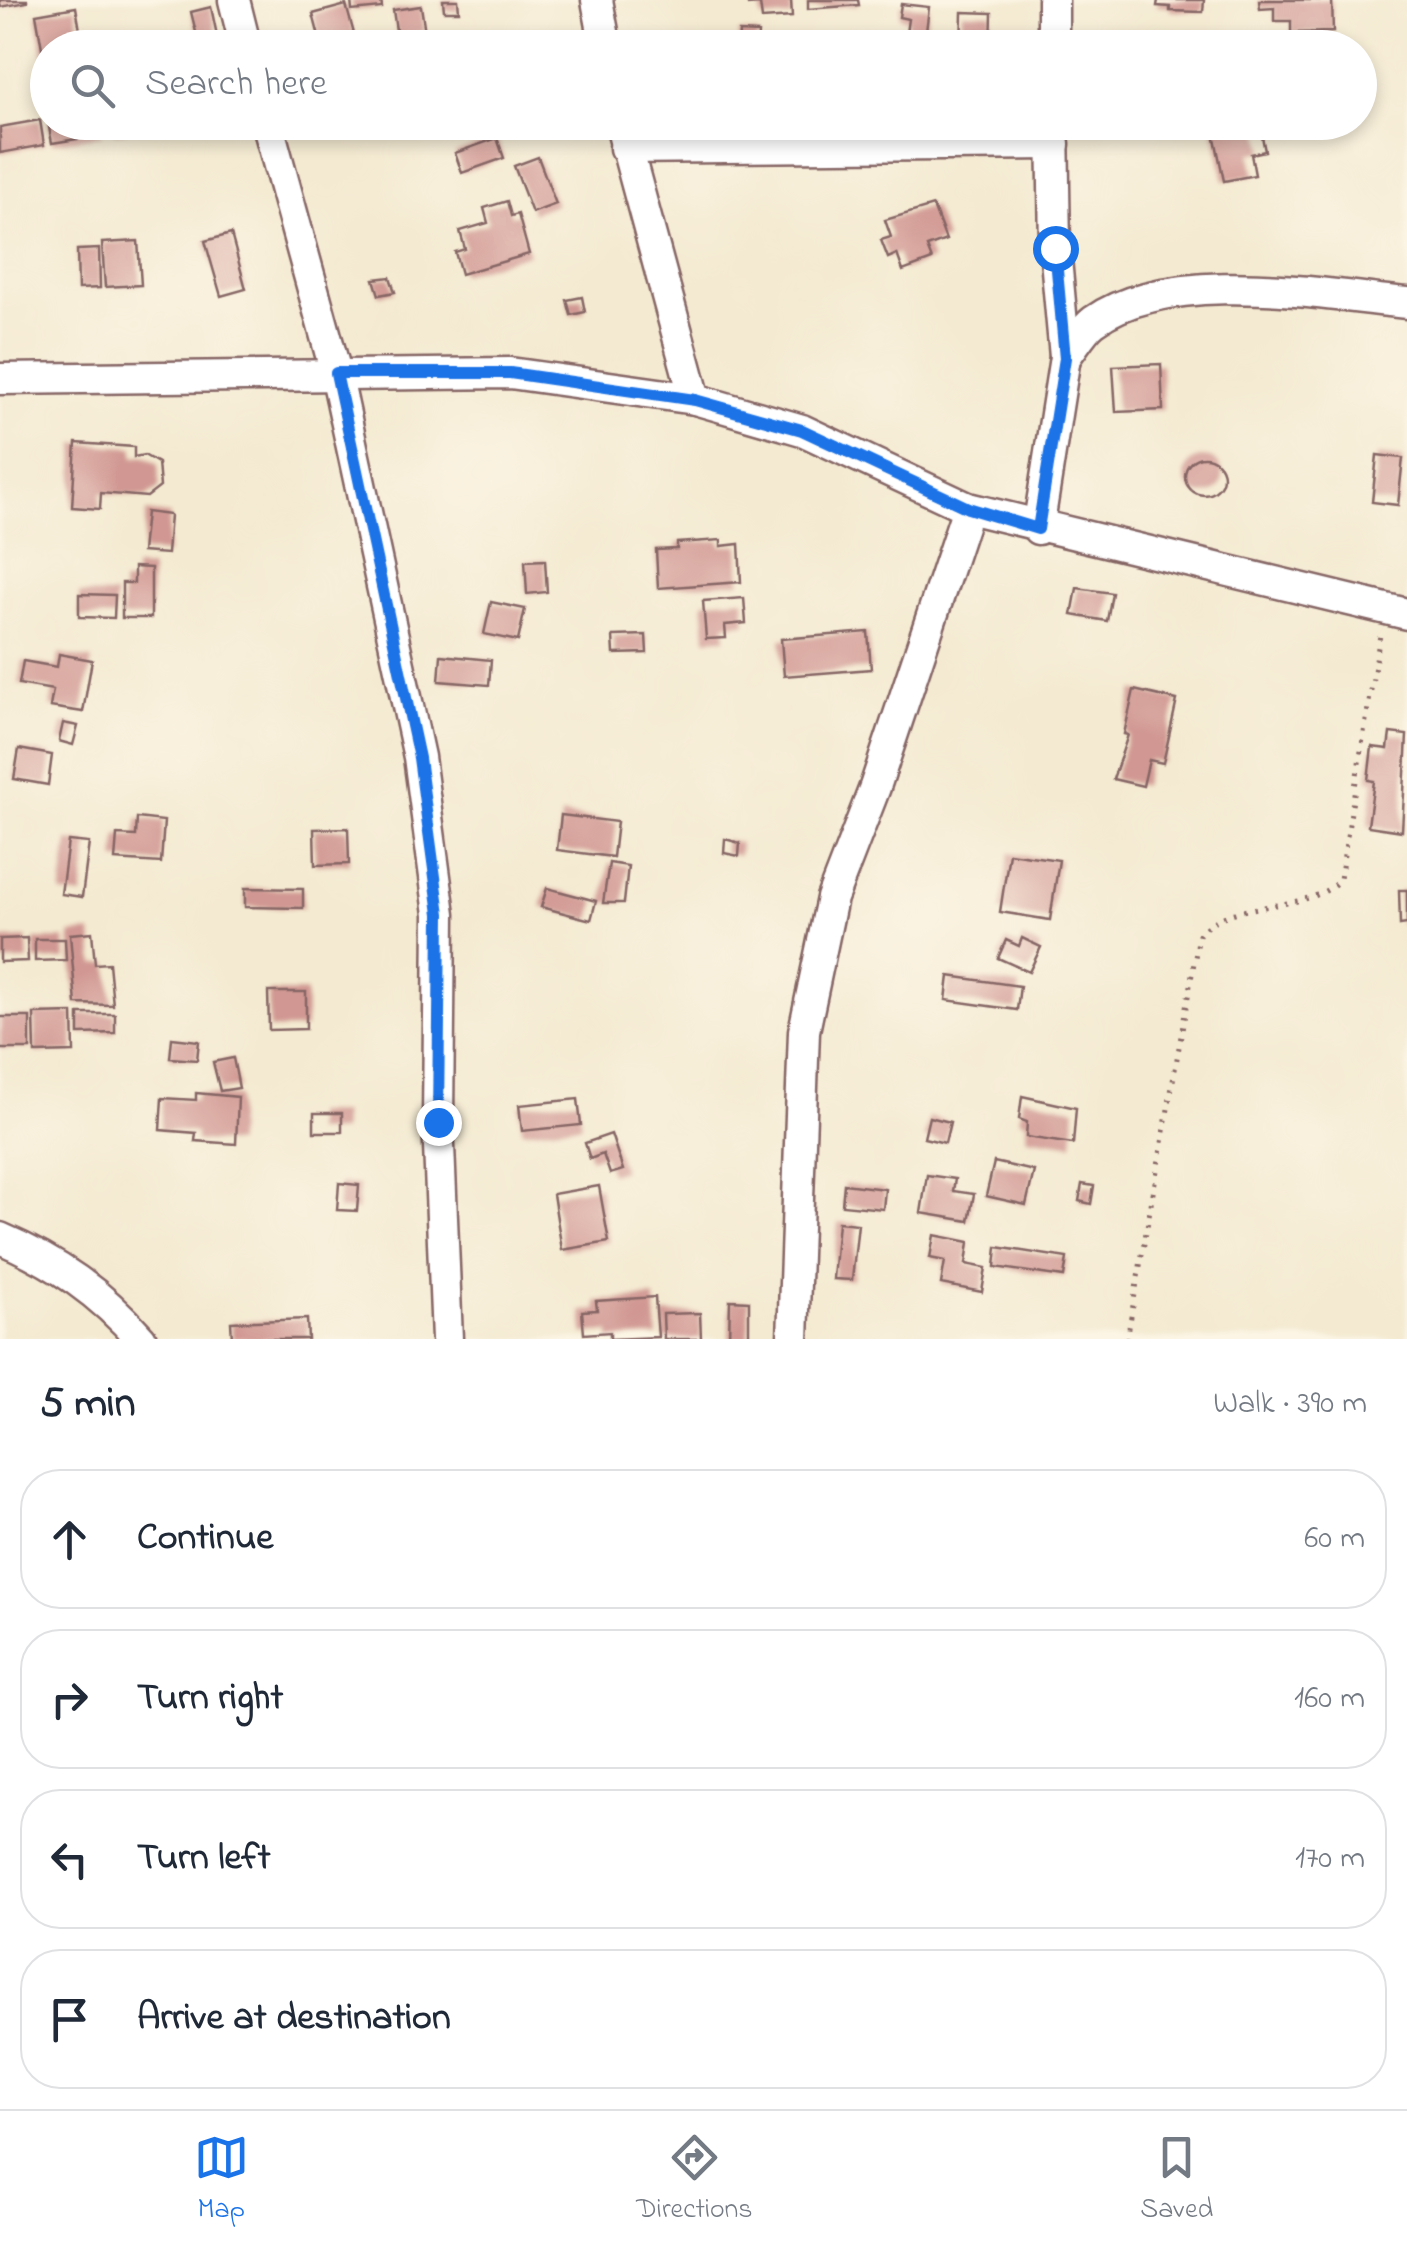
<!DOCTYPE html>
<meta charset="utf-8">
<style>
:root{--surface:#fff;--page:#f2f2f3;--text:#1f2937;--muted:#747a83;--line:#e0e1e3;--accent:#1a73e8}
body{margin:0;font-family:"Indie Flower",sans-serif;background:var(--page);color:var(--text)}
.stop{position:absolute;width:30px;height:30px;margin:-22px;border:8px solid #1a73e8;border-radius:50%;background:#fff}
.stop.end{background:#1a73e8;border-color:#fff;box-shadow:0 2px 10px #0008}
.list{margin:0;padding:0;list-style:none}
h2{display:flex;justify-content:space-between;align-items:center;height:130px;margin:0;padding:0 40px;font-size:42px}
h2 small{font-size:32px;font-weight:400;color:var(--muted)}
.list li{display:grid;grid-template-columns:65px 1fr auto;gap:30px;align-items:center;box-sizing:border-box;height:140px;margin:0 20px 20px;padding:0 20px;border:2px solid var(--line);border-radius:40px}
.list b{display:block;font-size:38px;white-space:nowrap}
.list em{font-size:32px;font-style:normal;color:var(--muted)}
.icon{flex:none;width:55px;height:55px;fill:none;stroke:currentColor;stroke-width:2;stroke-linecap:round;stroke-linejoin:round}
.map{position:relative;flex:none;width:1407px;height:1339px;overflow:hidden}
.search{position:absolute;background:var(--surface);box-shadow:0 5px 15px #0003;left:30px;right:30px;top:30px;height:110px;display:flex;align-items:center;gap:25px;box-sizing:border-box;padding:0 35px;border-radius:55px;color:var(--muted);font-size:38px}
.sheet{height:770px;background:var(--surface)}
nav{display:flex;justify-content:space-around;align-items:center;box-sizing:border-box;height:140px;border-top:2px solid var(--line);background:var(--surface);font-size:28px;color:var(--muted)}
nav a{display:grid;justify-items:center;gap:5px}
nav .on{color:var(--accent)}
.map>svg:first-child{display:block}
.building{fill:#d19893}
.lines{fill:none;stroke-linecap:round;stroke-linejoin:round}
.minor-casing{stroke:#866665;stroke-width:35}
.path{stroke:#866665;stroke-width:5;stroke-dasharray:2.5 8;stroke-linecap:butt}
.minor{stroke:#fff;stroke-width:30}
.route{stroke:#1a73e8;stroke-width:12}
</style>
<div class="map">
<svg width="1407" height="1339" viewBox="0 0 1407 1339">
<rect width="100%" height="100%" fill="#fcf5e5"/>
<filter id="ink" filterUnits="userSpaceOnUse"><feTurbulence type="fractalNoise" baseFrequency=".01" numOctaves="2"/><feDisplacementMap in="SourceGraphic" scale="20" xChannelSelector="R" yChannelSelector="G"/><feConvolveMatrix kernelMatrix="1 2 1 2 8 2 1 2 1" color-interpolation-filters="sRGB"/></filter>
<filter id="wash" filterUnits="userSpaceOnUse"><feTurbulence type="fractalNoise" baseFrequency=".0048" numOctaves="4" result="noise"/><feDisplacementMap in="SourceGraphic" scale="40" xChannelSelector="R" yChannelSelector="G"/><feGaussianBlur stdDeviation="2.25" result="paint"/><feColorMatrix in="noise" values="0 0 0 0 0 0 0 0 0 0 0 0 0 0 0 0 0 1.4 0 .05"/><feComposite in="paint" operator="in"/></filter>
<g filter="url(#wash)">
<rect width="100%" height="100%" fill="#f4ead1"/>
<g id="blocks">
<g class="building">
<polygon points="0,0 27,0 27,2 0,7"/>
<polygon points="351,0 381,0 382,8 352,11"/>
<polygon points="443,0 458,0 459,11 444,11"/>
<polygon points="747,0 791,0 792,17 762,19 760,4 748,5"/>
<polygon points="808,0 858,0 859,5 808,9"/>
<polygon points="1158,0 1204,0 1203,12 1170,11 1170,7 1157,6"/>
<polygon points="1259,0 1332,0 1333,32 1291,33 1291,21 1274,21 1274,8 1260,9"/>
<polygon points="901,4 929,7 924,48 904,48 908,19 899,17"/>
<polygon points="346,5 358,48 322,48 313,14"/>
<polygon points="421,6 425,32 397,37 393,10"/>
<polygon points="76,7 83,48 48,48 46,71 36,14"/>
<polygon points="211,7 219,45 200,48 191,12"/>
<polygon points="962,12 992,13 991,48 961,48"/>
<polygon points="739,32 758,33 757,48 738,48"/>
<polygon points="40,120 44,145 0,153 0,127"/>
<polygon points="48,122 100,122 102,135 52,143"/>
<polygon points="112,122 167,122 167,124 114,134"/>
<polygon points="1259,122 1265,151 1251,154 1255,175 1224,181 1212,124"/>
<polygon points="497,138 504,158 462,173 455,153"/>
<polygon points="538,157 556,204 532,213 514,166"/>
<polygon points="507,201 511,216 518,214 529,254 461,274 455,252 465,249 460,231 488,223 484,208"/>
<polygon points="933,206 946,240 927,247 932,260 903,271 897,254 888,258 881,240 891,237 885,220"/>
<polygon points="231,234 246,289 221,296 205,241"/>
<polygon points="138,241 141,285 105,287 102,243"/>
<polygon points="99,249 100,288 78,289 77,250"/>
<polygon points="390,277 395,292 379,295 374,279"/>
<polygon points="582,297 585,312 571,315 567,300"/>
<polygon points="1161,364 1163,410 1116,412 1113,366"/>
<polygon points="76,443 134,447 134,457 144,455 158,463 160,487 147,497 101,493 100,509 72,507"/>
<polygon points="1377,455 1403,458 1398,505 1372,502"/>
<circle cx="1204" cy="476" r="19"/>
<polygon points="146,512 170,515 167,554 142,552"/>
<polygon points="721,540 721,546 739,544 741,582 658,588 656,550 677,549 677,543"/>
<polygon points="545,560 547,592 527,594 525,561"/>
<polygon points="134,567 151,568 151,618 122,618 122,583 134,583"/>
<polygon points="1077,588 1112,593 1107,621 1072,615"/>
<polygon points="79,594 115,595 114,618 79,617"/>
<polygon points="744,598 746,623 725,625 726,638 706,639 703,601"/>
<polygon points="491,602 525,609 518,641 484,634"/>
<polygon points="868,632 871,669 784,676 781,639"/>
<polygon points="646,635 647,653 614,654 613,636"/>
<polygon points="59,654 92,660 83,712 50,707 53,690 19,684 23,661 57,667"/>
<polygon points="441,655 491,660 489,685 439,681"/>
<polygon points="1134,690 1177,700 1163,763 1149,760 1143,786 1113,779 1128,735 1124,734"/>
<polygon points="63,723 78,726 73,745 59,741"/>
<polygon points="1390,733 1407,735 1402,831 1368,826 1374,781 1368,780 1372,747 1388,749"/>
<polygon points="19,749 52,755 48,785 14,779"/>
<polygon points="561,815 617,822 613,857 557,850"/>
<polygon points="137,818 164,821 161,863 115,860 117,835 136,836"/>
<polygon points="348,828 349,864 315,865 314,829"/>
<polygon points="725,839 740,843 739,856 724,853"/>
<polygon points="68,841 89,843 82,897 61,894"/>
<polygon points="1009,853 1059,860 1050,920 1000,912"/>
<polygon points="609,863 628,866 624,903 603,903"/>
<polygon points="245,888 303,889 303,908 245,907"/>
<polygon points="547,888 596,901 591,920 541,907"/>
<polygon points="1399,890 1407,890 1407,924 1400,925"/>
<polygon points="92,932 95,964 109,963 113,1005 76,1004 70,934"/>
<polygon points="27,938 28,961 0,962 0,939"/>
<polygon points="1022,938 1041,947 1029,972 998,958 1006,940 1019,946"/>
<polygon points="35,939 65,939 66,960 35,961"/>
<polygon points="949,976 1020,986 1017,1010 946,1000"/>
<polygon points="268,992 306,992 306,1029 269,1030"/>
<polygon points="73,1013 74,1052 35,1053 34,1014"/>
<polygon points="79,1014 115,1014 115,1033 79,1034"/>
<rect x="0" y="1017" width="30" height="32"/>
<polygon points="172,1038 199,1041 197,1060 170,1058"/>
<polygon points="233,1058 239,1088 220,1091 213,1062"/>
<polygon points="196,1093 238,1097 236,1144 195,1141 196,1133 160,1130 162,1098 196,1100"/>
<polygon points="1022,1096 1076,1108 1073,1144 1026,1137 1027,1122 1019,1119"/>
<polygon points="578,1099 581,1125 522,1131 519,1105"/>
<rect x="314" y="1113" width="28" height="19"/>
<polygon points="929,1117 950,1122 945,1143 924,1138"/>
<polygon points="611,1134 623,1170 610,1174 603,1154 590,1159 585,1143"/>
<polygon points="994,1162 1034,1171 1026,1205 986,1196"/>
<polygon points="927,1175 955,1179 953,1191 974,1194 969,1221 921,1213"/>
<polygon points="339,1183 359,1185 357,1211 337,1210"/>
<polygon points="844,1184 885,1189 883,1209 842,1205"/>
<polygon points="1082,1184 1094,1186 1091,1204 1079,1201"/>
<polygon points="599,1186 609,1242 562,1250 553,1194"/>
<polygon points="838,1222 858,1224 852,1280 833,1279"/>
<polygon points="934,1235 969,1242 966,1264 986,1268 982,1292 941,1284 945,1261 930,1258"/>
<polygon points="997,1247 1067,1258 1064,1277 995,1267"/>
<polygon points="655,1297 658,1337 610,1339 610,1332 584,1334 582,1311 597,1310 596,1301"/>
<polygon points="730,1300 749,1301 749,1339 729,1339"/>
<polygon points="700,1313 701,1339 664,1339 663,1314"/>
<polygon points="307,1319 308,1339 232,1339 231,1322"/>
</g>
</g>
</g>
<g filter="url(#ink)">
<use href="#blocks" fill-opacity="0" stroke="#866665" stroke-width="2.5"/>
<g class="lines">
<g class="minor-casing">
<g id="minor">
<polyline points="234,0 246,48"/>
<polyline points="597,0 606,48"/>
<polyline points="1053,0 1053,48"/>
<polyline points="267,122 336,373 419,757 440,914 438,1121 447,1339"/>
<polyline points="620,122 695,399"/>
<polyline points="625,148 1054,144"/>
<path d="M1065,357C1074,346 1083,329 1094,321C1170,267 1319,294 1407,303"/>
<polyline points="0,379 510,373 695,399 802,430 968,508 1407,614"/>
<polyline points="1038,529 1065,357 1055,248 1053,122"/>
<path d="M0,1238C56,1262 101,1293 141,1339"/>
<polyline points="793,1339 804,1031 832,898 875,787 968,508"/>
</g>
</g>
<path class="path" d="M1127,1339L1199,935C1227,896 1309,916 1340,879L1380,635"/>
<use href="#minor" class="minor"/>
</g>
</g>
<g class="lines" filter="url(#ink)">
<polyline class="route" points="438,1122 440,914 419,758 336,373 510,373 695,400 802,430 968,508 1038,529 1065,358 1055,248"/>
</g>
</svg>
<div class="stop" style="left:1055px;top:248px"></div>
<div class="stop end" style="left:438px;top:1122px"></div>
<div class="search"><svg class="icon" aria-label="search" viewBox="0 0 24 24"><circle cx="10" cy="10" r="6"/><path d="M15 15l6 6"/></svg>Search here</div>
</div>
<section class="sheet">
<h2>5 min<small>Walk · 390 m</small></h2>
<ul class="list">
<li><svg class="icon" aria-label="ahead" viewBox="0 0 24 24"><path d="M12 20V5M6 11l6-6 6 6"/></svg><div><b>Continue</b></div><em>60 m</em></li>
<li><svg class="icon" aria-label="right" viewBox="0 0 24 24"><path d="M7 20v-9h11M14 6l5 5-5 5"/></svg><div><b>Turn right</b></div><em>160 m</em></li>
<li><svg class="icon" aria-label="left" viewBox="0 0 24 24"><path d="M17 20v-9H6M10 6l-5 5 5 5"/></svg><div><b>Turn left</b></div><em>170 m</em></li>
<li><svg class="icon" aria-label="arrive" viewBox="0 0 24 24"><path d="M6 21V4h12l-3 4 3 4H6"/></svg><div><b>Arrive at destination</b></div></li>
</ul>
</section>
<nav>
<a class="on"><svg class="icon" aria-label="map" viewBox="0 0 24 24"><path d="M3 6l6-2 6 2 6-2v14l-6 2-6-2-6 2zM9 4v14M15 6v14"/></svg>Map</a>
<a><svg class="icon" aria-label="directions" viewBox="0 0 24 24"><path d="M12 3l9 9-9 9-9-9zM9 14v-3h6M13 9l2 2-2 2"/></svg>Directions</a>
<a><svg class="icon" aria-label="saved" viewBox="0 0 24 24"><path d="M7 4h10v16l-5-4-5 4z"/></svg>Saved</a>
</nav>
